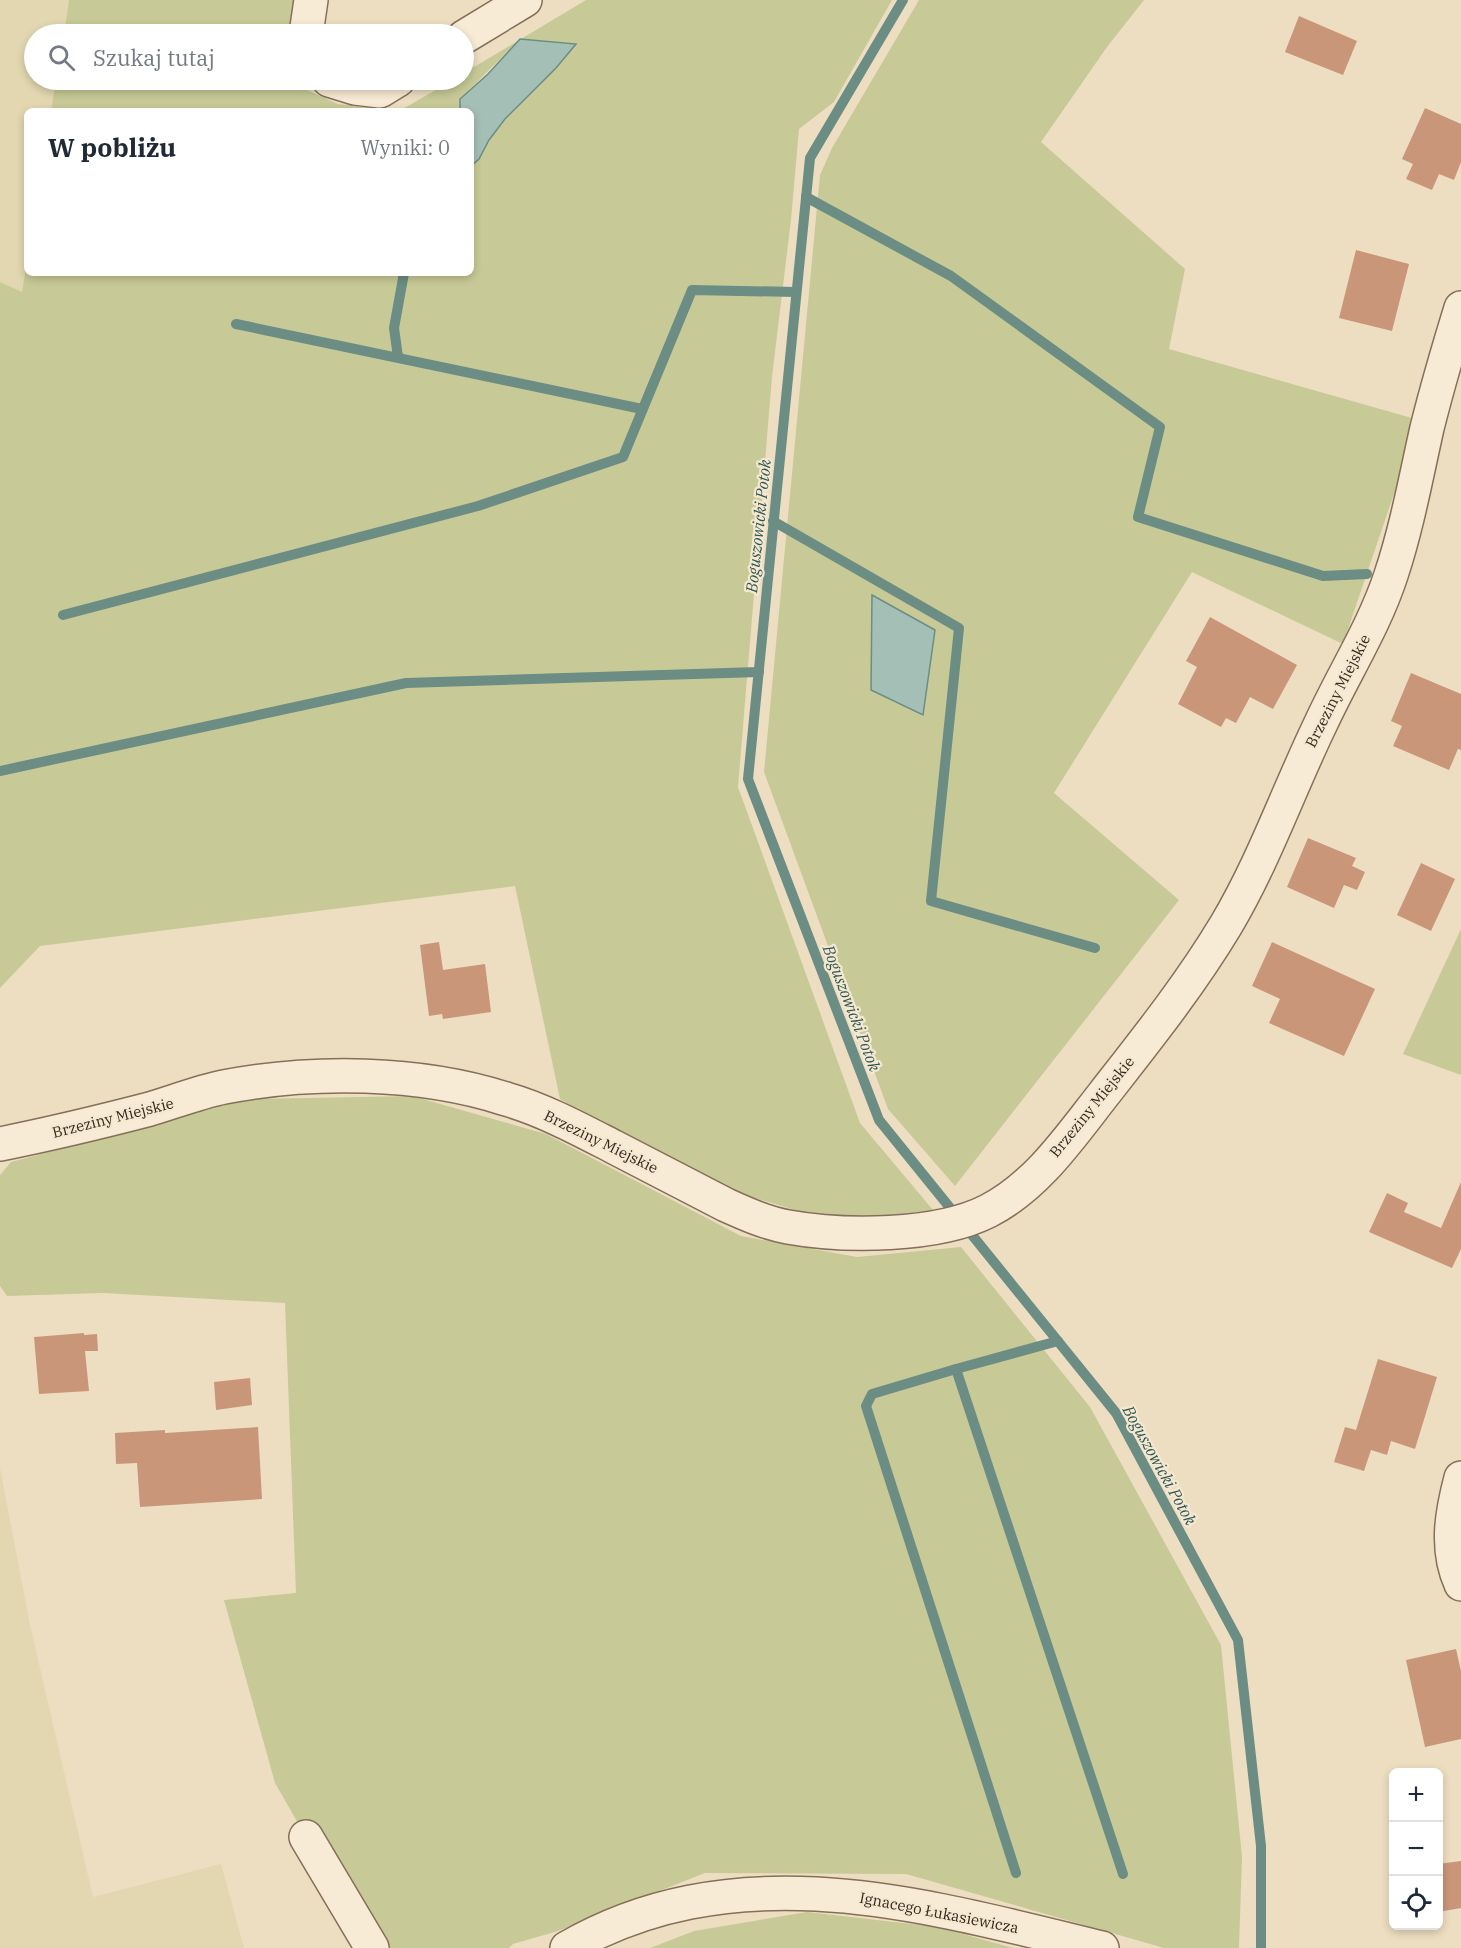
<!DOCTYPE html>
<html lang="pl">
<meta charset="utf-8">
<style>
:root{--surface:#fff;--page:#f6f6f7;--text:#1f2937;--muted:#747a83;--line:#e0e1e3}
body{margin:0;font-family:"IBM Plex Serif",serif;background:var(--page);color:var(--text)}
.controls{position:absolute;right:18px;bottom:18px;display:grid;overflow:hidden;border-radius:9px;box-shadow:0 3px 9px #0003}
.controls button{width:54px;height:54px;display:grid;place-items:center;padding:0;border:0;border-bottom:2px solid var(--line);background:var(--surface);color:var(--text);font:30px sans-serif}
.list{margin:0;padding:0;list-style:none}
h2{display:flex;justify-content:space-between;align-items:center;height:78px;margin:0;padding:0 24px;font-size:26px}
h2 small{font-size:20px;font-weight:400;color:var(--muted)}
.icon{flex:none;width:33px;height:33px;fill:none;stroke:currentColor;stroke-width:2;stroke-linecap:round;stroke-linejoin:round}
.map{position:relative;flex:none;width:1461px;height:1948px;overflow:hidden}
.search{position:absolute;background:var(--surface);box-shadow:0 3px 9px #0003;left:24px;top:24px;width:450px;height:66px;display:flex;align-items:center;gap:15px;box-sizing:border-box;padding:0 21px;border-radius:33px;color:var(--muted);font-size:22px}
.panel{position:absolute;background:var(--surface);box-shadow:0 3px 9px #0003;left:24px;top:108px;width:450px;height:168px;border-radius:9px}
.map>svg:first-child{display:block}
.farmland{fill:#e2d7b0}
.green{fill:#c7ca96}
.water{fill:#a4bfb6;stroke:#6c8d83;stroke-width:1.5}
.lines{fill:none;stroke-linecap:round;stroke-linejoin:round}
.stream{stroke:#6c8d83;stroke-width:10}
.building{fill:#ca9679}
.minor-casing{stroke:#866f5a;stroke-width:36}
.minor{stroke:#f8ebd5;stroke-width:33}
.labels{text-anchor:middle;stroke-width:4.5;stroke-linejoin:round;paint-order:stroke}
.street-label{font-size:15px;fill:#36281e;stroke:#f4e8d1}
.water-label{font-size:16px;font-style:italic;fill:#2d5551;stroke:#f4e8d1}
</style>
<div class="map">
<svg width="1461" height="1948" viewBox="0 0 1461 1948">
<rect width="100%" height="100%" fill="#eddec2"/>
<g class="farmland">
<polygon points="0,0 69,0 64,34 34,34 34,80 56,80 51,111 27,111 27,260 22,293 0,282"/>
<polygon points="0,1468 30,1625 93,1897 221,1864 244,1948 0,1948"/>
</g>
<g class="green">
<polygon points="69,0 296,0 291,19 292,34 64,34"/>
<polygon points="586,0 892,0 834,102 799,129 791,220 772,377 738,787 860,1123 938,1216 815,1216 735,1192 611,1129 560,1099 515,886 40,946 0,988 0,282 22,292 27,260 27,273 471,273 471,166 479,159 489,140 511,113 556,68 575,45 520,39 460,99 460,111 51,111 56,80 295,80 296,85 338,104 401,110 453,80 464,80 464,73"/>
<polygon points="919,0 1144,0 1107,47 1041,142 1185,269 1169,349 1419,420 1343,644 1192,572 1054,793 1179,900 955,1186 888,1109 764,772 820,175 832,148"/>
<polygon points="1461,929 1461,1075 1403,1054"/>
<polygon points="412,1096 546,1134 741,1236 857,1257 961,1247 1090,1407 1221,1645 1242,1857 1239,1948 1164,1948 906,1874 705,1873 558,1931 513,1944 509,1948 380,1948 306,1837 275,1783 224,1600 296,1593 285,1303 103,1293 7,1296 0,1286 0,1175 11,1162 248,1099"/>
<polygon points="807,1912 938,1927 1013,1948 650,1948 694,1931"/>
</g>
<g class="water">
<polygon points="520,39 576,44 556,68 505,119 489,140 479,159 471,166 471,111 460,111 460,99 488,74"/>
<polygon points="872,595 935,630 923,715 871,690"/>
</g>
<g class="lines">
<g class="stream">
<polyline points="903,0 810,158 748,779 879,1120 1116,1413 1238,1640 1261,1846 1261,1948"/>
<polyline points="806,197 951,276 1160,427 1138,517 1323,576 1367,574"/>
<polyline points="236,324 642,409"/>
<polyline points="398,357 394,328 404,273"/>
<polyline points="773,521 959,628 931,901 1095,948"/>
<polyline points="63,615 478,506 623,457 692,290 796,292"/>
<polyline points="0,771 406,683 759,672"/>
<polyline points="1058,1341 956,1369 1123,1874"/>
<polyline points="956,1369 872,1394 866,1406 1016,1873"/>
</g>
</g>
<g class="building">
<polygon points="1299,16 1357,41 1343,75 1285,52"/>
<polygon points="1425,108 1461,124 1461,162 1454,180 1439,174 1432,190 1406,179 1413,164 1402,159"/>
<polygon points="1356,250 1409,264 1392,331 1339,318"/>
<polygon points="1210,617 1297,665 1273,709 1250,697 1236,723 1226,718 1221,727 1178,704 1197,667 1186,661"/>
<polygon points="1411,673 1461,694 1461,750 1458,749 1449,770 1393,746 1402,726 1391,721"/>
<polygon points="1308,838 1356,858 1352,866 1365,872 1357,890 1344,885 1334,908 1287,887"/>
<polygon points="1421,863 1455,879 1431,931 1397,915"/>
<polygon points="439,942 443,970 485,964 491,1012 443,1019 442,1014 429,1016 420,945"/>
<polygon points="1272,942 1375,989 1344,1056 1269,1023 1280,999 1252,986"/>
<polygon points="1461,1182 1461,1249 1452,1268 1369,1232 1387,1193 1408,1203 1404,1212 1441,1228"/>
<polygon points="84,1333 84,1335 97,1334 98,1351 85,1351 89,1391 39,1394 34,1337"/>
<polygon points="1378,1359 1437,1377 1415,1449 1391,1441 1387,1455 1371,1450 1364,1471 1334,1462 1345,1427 1356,1430"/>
<polygon points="250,1378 252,1405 216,1410 214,1382"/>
<polygon points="258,1427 262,1499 140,1507 137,1463 116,1464 115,1433 165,1430 165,1433"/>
<polygon points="1456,1649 1461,1671 1461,1739 1425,1747 1406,1660"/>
<polygon points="1461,1861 1461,1908 1438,1912 1438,1864"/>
</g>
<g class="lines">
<g class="minor-casing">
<g id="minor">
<polyline points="306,34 311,0"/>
<polyline points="464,37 525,0"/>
<polyline points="329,80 355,88 380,91 398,80"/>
<path d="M0,1144C50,1134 100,1122 150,1109C174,1102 199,1092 224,1087C313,1070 419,1071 506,1099C544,1110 579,1129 614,1147C651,1166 689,1186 726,1205C746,1214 766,1223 788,1227C844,1237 937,1237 988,1211C1037,1186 1070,1137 1103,1095C1146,1040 1190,985 1226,925C1264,861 1289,789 1321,723C1344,673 1374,627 1391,575C1407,527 1416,477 1427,428C1437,388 1449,347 1461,308"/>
<path d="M1461,1478C1452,1512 1445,1549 1461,1584"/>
<polyline points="306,1837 372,1948"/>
<path d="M567,1948C738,1850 925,1905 1102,1948"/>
</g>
</g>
<use href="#minor" class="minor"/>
</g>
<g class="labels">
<g class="street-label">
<text transform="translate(1338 691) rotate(-63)" y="5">Brzeziny Miejskie</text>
<text transform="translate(1092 1107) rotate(-51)" y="5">Brzeziny Miejskie</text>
<text transform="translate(113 1118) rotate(-14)" y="5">Brzeziny Miejskie</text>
<text transform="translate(601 1142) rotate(26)" y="5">Brzeziny Miejskie</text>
<text transform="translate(939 1913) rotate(11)" y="5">Ignacego Łukasiewicza</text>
</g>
<g class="water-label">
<text transform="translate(758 526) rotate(-84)" y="6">Boguszowicki Potok</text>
<text transform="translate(852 1008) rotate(69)" y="6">Boguszowicki Potok</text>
<text transform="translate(1160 1465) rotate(61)" y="6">Boguszowicki Potok</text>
</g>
</g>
</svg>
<div class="controls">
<button>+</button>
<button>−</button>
<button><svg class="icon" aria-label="locate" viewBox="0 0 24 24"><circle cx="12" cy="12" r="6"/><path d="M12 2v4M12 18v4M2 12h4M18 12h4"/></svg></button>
</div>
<div class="search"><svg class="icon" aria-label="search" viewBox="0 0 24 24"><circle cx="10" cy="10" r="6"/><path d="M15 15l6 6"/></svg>Szukaj tutaj</div>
<section class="panel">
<h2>W pobliżu<small>Wyniki: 0</small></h2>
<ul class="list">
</ul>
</section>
</div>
